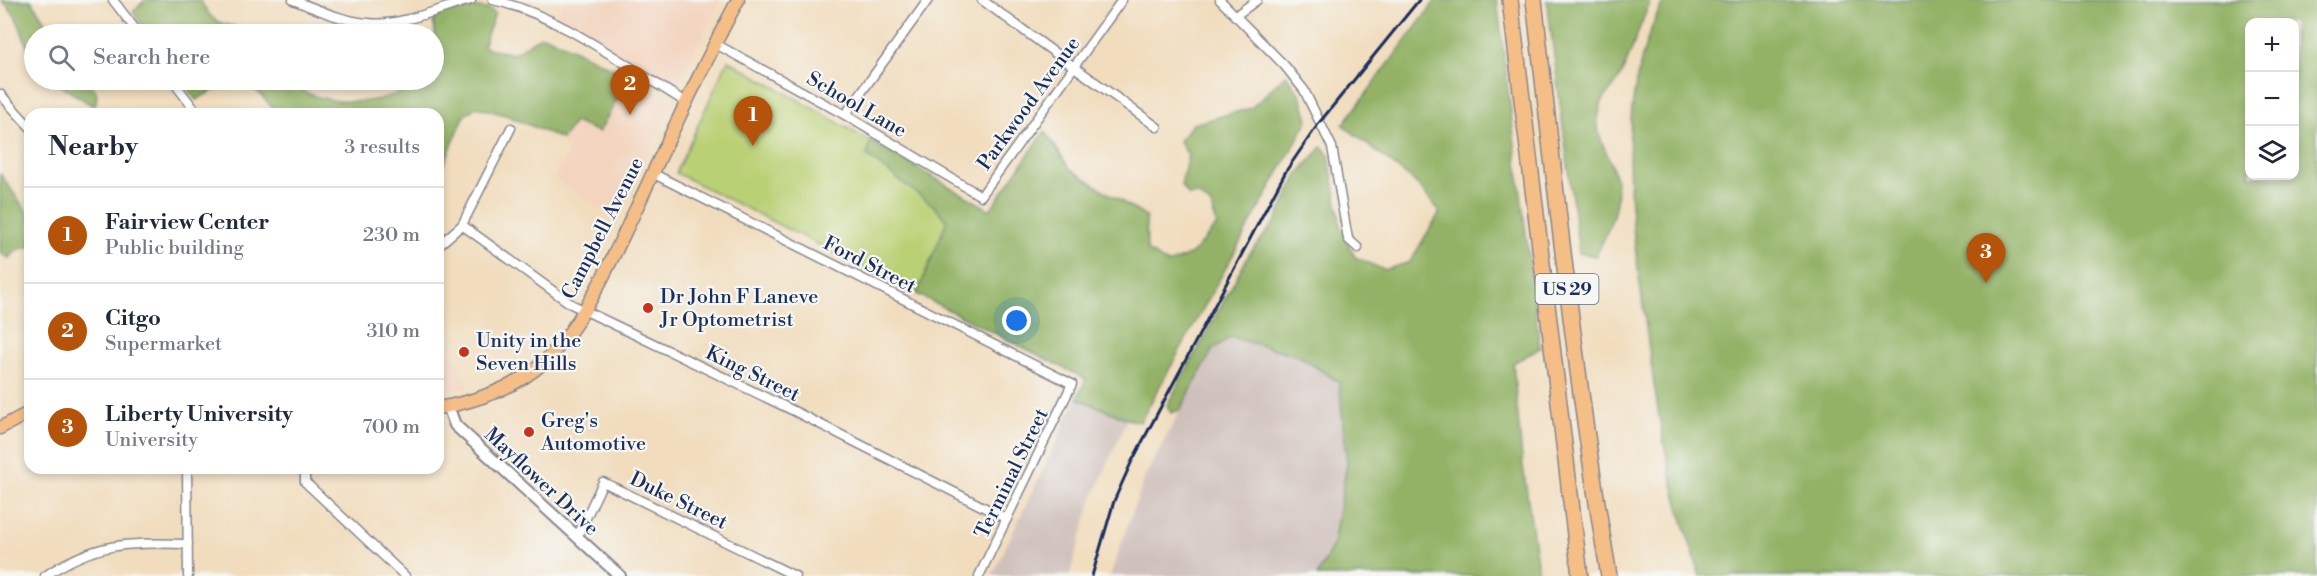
<!DOCTYPE html>
<meta charset="utf-8">
<style>
:root{--surface:#fff;--page:#f2f2f3;--text:#1f2937;--muted:#747a83;--line:#e0e1e3;--accent:#b45309}
body{margin:0;font-family:"Libre Bodoni",serif;background:var(--page);color:var(--text)}
.controls{position:absolute;right:18px;top:18px;display:grid;overflow:hidden;border-radius:12px;box-shadow:0 3px 9px #0003}
.controls button{width:54px;height:54px;display:grid;place-items:center;padding:0;border:0;border-bottom:2px solid var(--line);background:var(--surface);color:var(--text);font:30px sans-serif}
.you{position:absolute;left:1017px;top:321px;width:21px;height:21px;margin:-15px;border:4px solid #fff;border-radius:50%;background:#1a73e8;box-shadow:0 0 0 9px #1a73e833}
.badge{display:grid;place-items:center;width:39px;height:39px;border-radius:50%;background:var(--accent);color:#fff;font-size:20px;font-weight:700}
.pin{position:absolute;translate:-50% -50px;filter:drop-shadow(0 2px 3px #0008)}
.pin::after{content:'';position:absolute;top:32px;width:21px;height:18px;background:inherit;clip-path:polygon(0 0,100% 0,50% 100%)}
.list{margin:0;padding:0;list-style:none}
h2{display:flex;justify-content:space-between;align-items:center;height:78px;margin:0;padding:0 24px;font-size:26px}
h2 small{font-size:20px;font-weight:400;color:var(--muted)}
.list li{display:grid;grid-template-columns:39px 1fr auto;gap:18px;align-items:center;box-sizing:border-box;height:96px;padding:0 24px;border-top:2px solid var(--line)}
.list b{display:block;font-size:22px;white-space:nowrap}
.list p{margin:0;font-size:20px;white-space:nowrap;color:var(--muted)}
.list em{font-size:20px;font-style:normal;color:var(--muted)}
.icon{flex:none;width:33px;height:33px;fill:none;stroke:currentColor;stroke-width:2;stroke-linecap:round;stroke-linejoin:round}
.map{position:relative;flex:none;width:2317px;height:576px;overflow:hidden}
.search{position:absolute;background:var(--surface);box-shadow:0 3px 9px #0003;left:24px;top:24px;width:420px;height:66px;display:flex;align-items:center;gap:15px;box-sizing:border-box;padding:0 21px;border-radius:33px;color:var(--muted);font-size:22px}
.panel{position:absolute;background:var(--surface);box-shadow:0 3px 9px #0003;left:24px;top:108px;width:420px;height:366px;border-radius:18px}
.map>svg:first-child{display:block}
.built{fill:#f3d4bf}
.industrial{fill:#cfc0bb}
.green{fill:#bad075;stroke:#6a806a;stroke-width:1.5}
.forest{fill:#93b266;stroke:#577062;stroke-width:1.5;fill-rule:evenodd}
.lines{fill:none;stroke-linecap:round;stroke-linejoin:round}
.minor-casing{stroke:#86868e;stroke-width:11}
.tertiary-casing{stroke:#86868e;stroke-width:14}
.primary-casing{stroke:#86868e;stroke-width:15}
.motorway-casing{stroke:#86868e;stroke-width:18}
.minor{stroke:#fff;stroke-width:8}
.tertiary{stroke:#fff;stroke-width:10}
.primary{stroke:#f6be87;stroke-width:12}
.motorway{stroke:#f6be87;stroke-width:15}
.rail{stroke:#1b2f5e;stroke-width:3}
.poi-dot{fill:#c8321e;stroke:#f6f6f2;stroke-width:2}
.labels{text-anchor:middle;stroke-width:4.5;stroke-linejoin:round;paint-order:stroke}
.shield{fill:#f6f6f2;stroke:#5d6b8a;stroke-width:1.5}
.shield-label{font-size:18px;font-weight:bold;fill:#1b2f5e}
.street-label{font-size:20px;fill:#1b2f5e;stroke:#f6f6f2}
.poi-label{font-size:20px;fill:#1b2f5e;stroke:#f6f6f2;text-anchor:start}
</style>
<div class="map">
<svg width="2317" height="576" viewBox="0 0 2317 576">
<rect width="100%" height="100%" fill="#f6f6f2"/>
<filter id="ink" filterUnits="userSpaceOnUse"><feTurbulence type="fractalNoise" baseFrequency=".0167" numOctaves="2"/><feDisplacementMap in="SourceGraphic" scale="12" xChannelSelector="R" yChannelSelector="G"/><feConvolveMatrix kernelMatrix="1 2 1 2 8 2 1 2 1" color-interpolation-filters="sRGB"/></filter>
<filter id="wash" filterUnits="userSpaceOnUse"><feTurbulence type="fractalNoise" baseFrequency=".008" numOctaves="4" result="noise"/><feDisplacementMap in="SourceGraphic" scale="24" xChannelSelector="R" yChannelSelector="G"/><feGaussianBlur stdDeviation="1.35" result="paint"/><feColorMatrix in="noise" values="0 0 0 0 0 0 0 0 0 0 0 0 0 0 0 0 0 1.4 0 .05"/><feComposite in="paint" operator="in"/></filter>
<g filter="url(#wash)">
<rect width="100%" height="100%" fill="#f1ddbe"/>
<g class="built">
<polygon points="564,0 720,0 676,89 556,17"/>
<polygon points="626,75 672,103 615,219 554,178 569,148 561,143 568,126 623,88"/>
<polygon points="438,332 469,386 438,393"/>
</g>
<g class="industrial">
<polygon points="1231,336 1299,356 1339,382 1347,463 1333,545 1317,576 1110,576 1145,477 1213,348"/>
<polygon points="1077,398 1127,419 1092,500 1069,576 992,576"/>
</g>
<polygon class="green" points="728,60 1130,290 1086,379 676,173"/>
<g class="forest">
<path d="M1,0H31L53,34H34V60C19,37 25,21 1,0Z"/>
<path d="M145,0H200C219,35 226,17 249,34H148L133,12Z"/>
<polygon points="1436,0 1497,0 1540,348 1513,363 1522,459 1539,576 1317,576 1333,545 1347,463 1339,382 1299,356 1231,337 1213,349 1180,410 1171,413 1167,405 1250,253 1275,222 1299,173 1322,147 1329,155 1341,228 1355,257 1384,270 1410,262 1440,212 1415,182 1343,125"/>
<path d="M1547,0H1651C1640,24 1633,49 1622,73C1613,94 1600,92 1598,121C1597,138 1608,153 1613,169C1624,200 1609,229 1596,256L1579,253Z"/>
<path d="M1664,0H2317V576H1700C1691,545 1680,515 1673,484C1659,428 1652,370 1644,313C1629,207 1613,99 1664,0ZM2250,22H2294V176H2250Z"/>
<path d="M470,7L490,9L495,13L483,46L486,48L513,54L541,36L548,37L626,75L623,88L599,132L574,122L562,139L506,115L476,107L465,115L438,177V114H278C242,73 243,74 196,100L181,80C213,79 246,77 278,80C288,80 298,89 307,93C339,106 391,106 416,80H434L436,39L433,20L444,13Z"/>
<polygon points="1286,75 1301,96 1308,120 1140,422 1127,419 1077,398 1086,379 917,294 947,221 934,206 867,156 870,141 990,210 1045,131 1070,169 1146,217 1147,250 1168,264 1192,254 1217,225 1211,205 1197,194 1189,196 1181,185 1188,155 1179,141 1193,124 1251,108"/>
<polygon points="51,80 90,80 97,94 95,107"/>
<polygon points="0,174 30,216 30,247 19,249 9,258 0,253"/>
</g>
</g>
<g filter="url(#ink)">
<g class="lines">
<g class="minor-casing">
<g id="minor">
<polyline points="113,0 139,34"/>
<path d="M293,0C317,9 342,21 368,23C397,27 442,8 471,0"/>
<path d="M493,0C560,15 627,67 686,102"/>
<polyline points="982,0 1157,127"/>
<polyline points="1220,0 1285,66 1304,90 1332,147 1348,239 1358,248"/>
<polyline points="1235,16 1257,0"/>
<polyline points="714,43 845,115 981,196 1122,0"/>
<polyline points="172,80 198,114"/>
<polyline points="0,94 30,127"/>
<polyline points="845,115 928,0"/>
<polyline points="652,173 1072,384 979,576"/>
<polyline points="462,225 571,304 794,411 1007,519"/>
<polyline points="438,246 462,225 511,128"/>
<polyline points="187,468 188,576"/>
<polyline points="305,468 305,482 405,576"/>
<polyline points="577,537 603,482 795,576"/>
<path d="M45,576C97,541 128,543 188,544"/>
</g>
</g>
<g class="tertiary-casing">
<polyline id="tertiary" points="448,406 455,425 620,576"/>
</g>
<g class="primary-casing">
<g id="primary">
<path d="M438,408C475,402 518,387 545,361C585,323 612,258 636,209C669,139 701,68 738,0"/>
<polyline points="0,428 30,412"/>
</g>
</g>
<g class="motorway-casing">
<g id="motorway">
<polyline points="1510,0 1580,576"/>
<path d="M1534,0C1556,192 1576,385 1609,576"/>
</g>
</g>
<use href="#minor" class="minor"/>
<use href="#tertiary" class="tertiary"/>
<use href="#primary" class="primary"/>
<use href="#motorway" class="motorway"/>
<polyline class="rail" points="1092,576 1114,501 1131,463 1286,171 1319,123 1419,0"/>
</g>
</g>
<g class="poi-dot">
<circle cx="648" cy="308" r="6"/>
<circle cx="464" cy="352" r="6"/>
<circle cx="529" cy="432" r="6"/>
</g>
<g class="labels">
<rect class="shield" x="1535.5" y="274" width="63" height="30" rx="4.5"/>
<g class="shield-label">
<text x="1567" y="295">US 29</text>
</g>
<g class="street-label">
<text transform="translate(1028 103) rotate(-54)" y="7">Parkwood Avenue</text>
<text transform="translate(857 104) rotate(30)" y="7">School Lane</text>
<text transform="translate(602 228) rotate(-63)" y="7">Campbell Avenue</text>
<text transform="translate(870 264) rotate(27)" y="7">Ford Street</text>
<text transform="translate(753 373) rotate(26)" y="7">King Street</text>
<text transform="translate(1011 473) rotate(-64)" y="7">Terminal Street</text>
<text transform="translate(542 481) rotate(43)" y="7">Mayflower Drive</text>
<text transform="translate(679 500) rotate(26)" y="7">Duke Street</text>
</g>
<g class="poi-label">
<text x="660" y="303">Dr John F Laneve<tspan x="660" dy="23">Jr Optometrist</tspan></text>
<text x="476" y="347">Unity in the<tspan x="476" dy="23">Seven Hills</tspan></text>
<text x="541" y="427">Greg's<tspan x="541" dy="23">Automotive</tspan></text>
</g>
</g>
</svg>
<div class="controls">
<button>+</button>
<button>−</button>
<button><svg class="icon" aria-label="layers" viewBox="0 0 24 24"><path d="M12 4l9 5-9 5-9-5zM3 14l9 5 9-5"/></svg></button>
</div>
<div class="you"></div>
<div class="pin badge" style="left:753px;top:146px">1</div>
<div class="pin badge" style="left:630px;top:115px">2</div>
<div class="pin badge" style="left:1986px;top:283px">3</div>
<div class="search"><svg class="icon" aria-label="search" viewBox="0 0 24 24"><circle cx="10" cy="10" r="6"/><path d="M15 15l6 6"/></svg>Search here</div>
<section class="panel">
<h2>Nearby<small>3 results</small></h2>
<ul class="list">
<li><span class="badge">1</span><div><b>Fairview Center</b><p>Public building</p></div><em>230 m</em></li>
<li><span class="badge">2</span><div><b>Citgo</b><p>Supermarket</p></div><em>310 m</em></li>
<li><span class="badge">3</span><div><b>Liberty University</b><p>University</p></div><em>700 m</em></li>
</ul>
</section>
</div>
